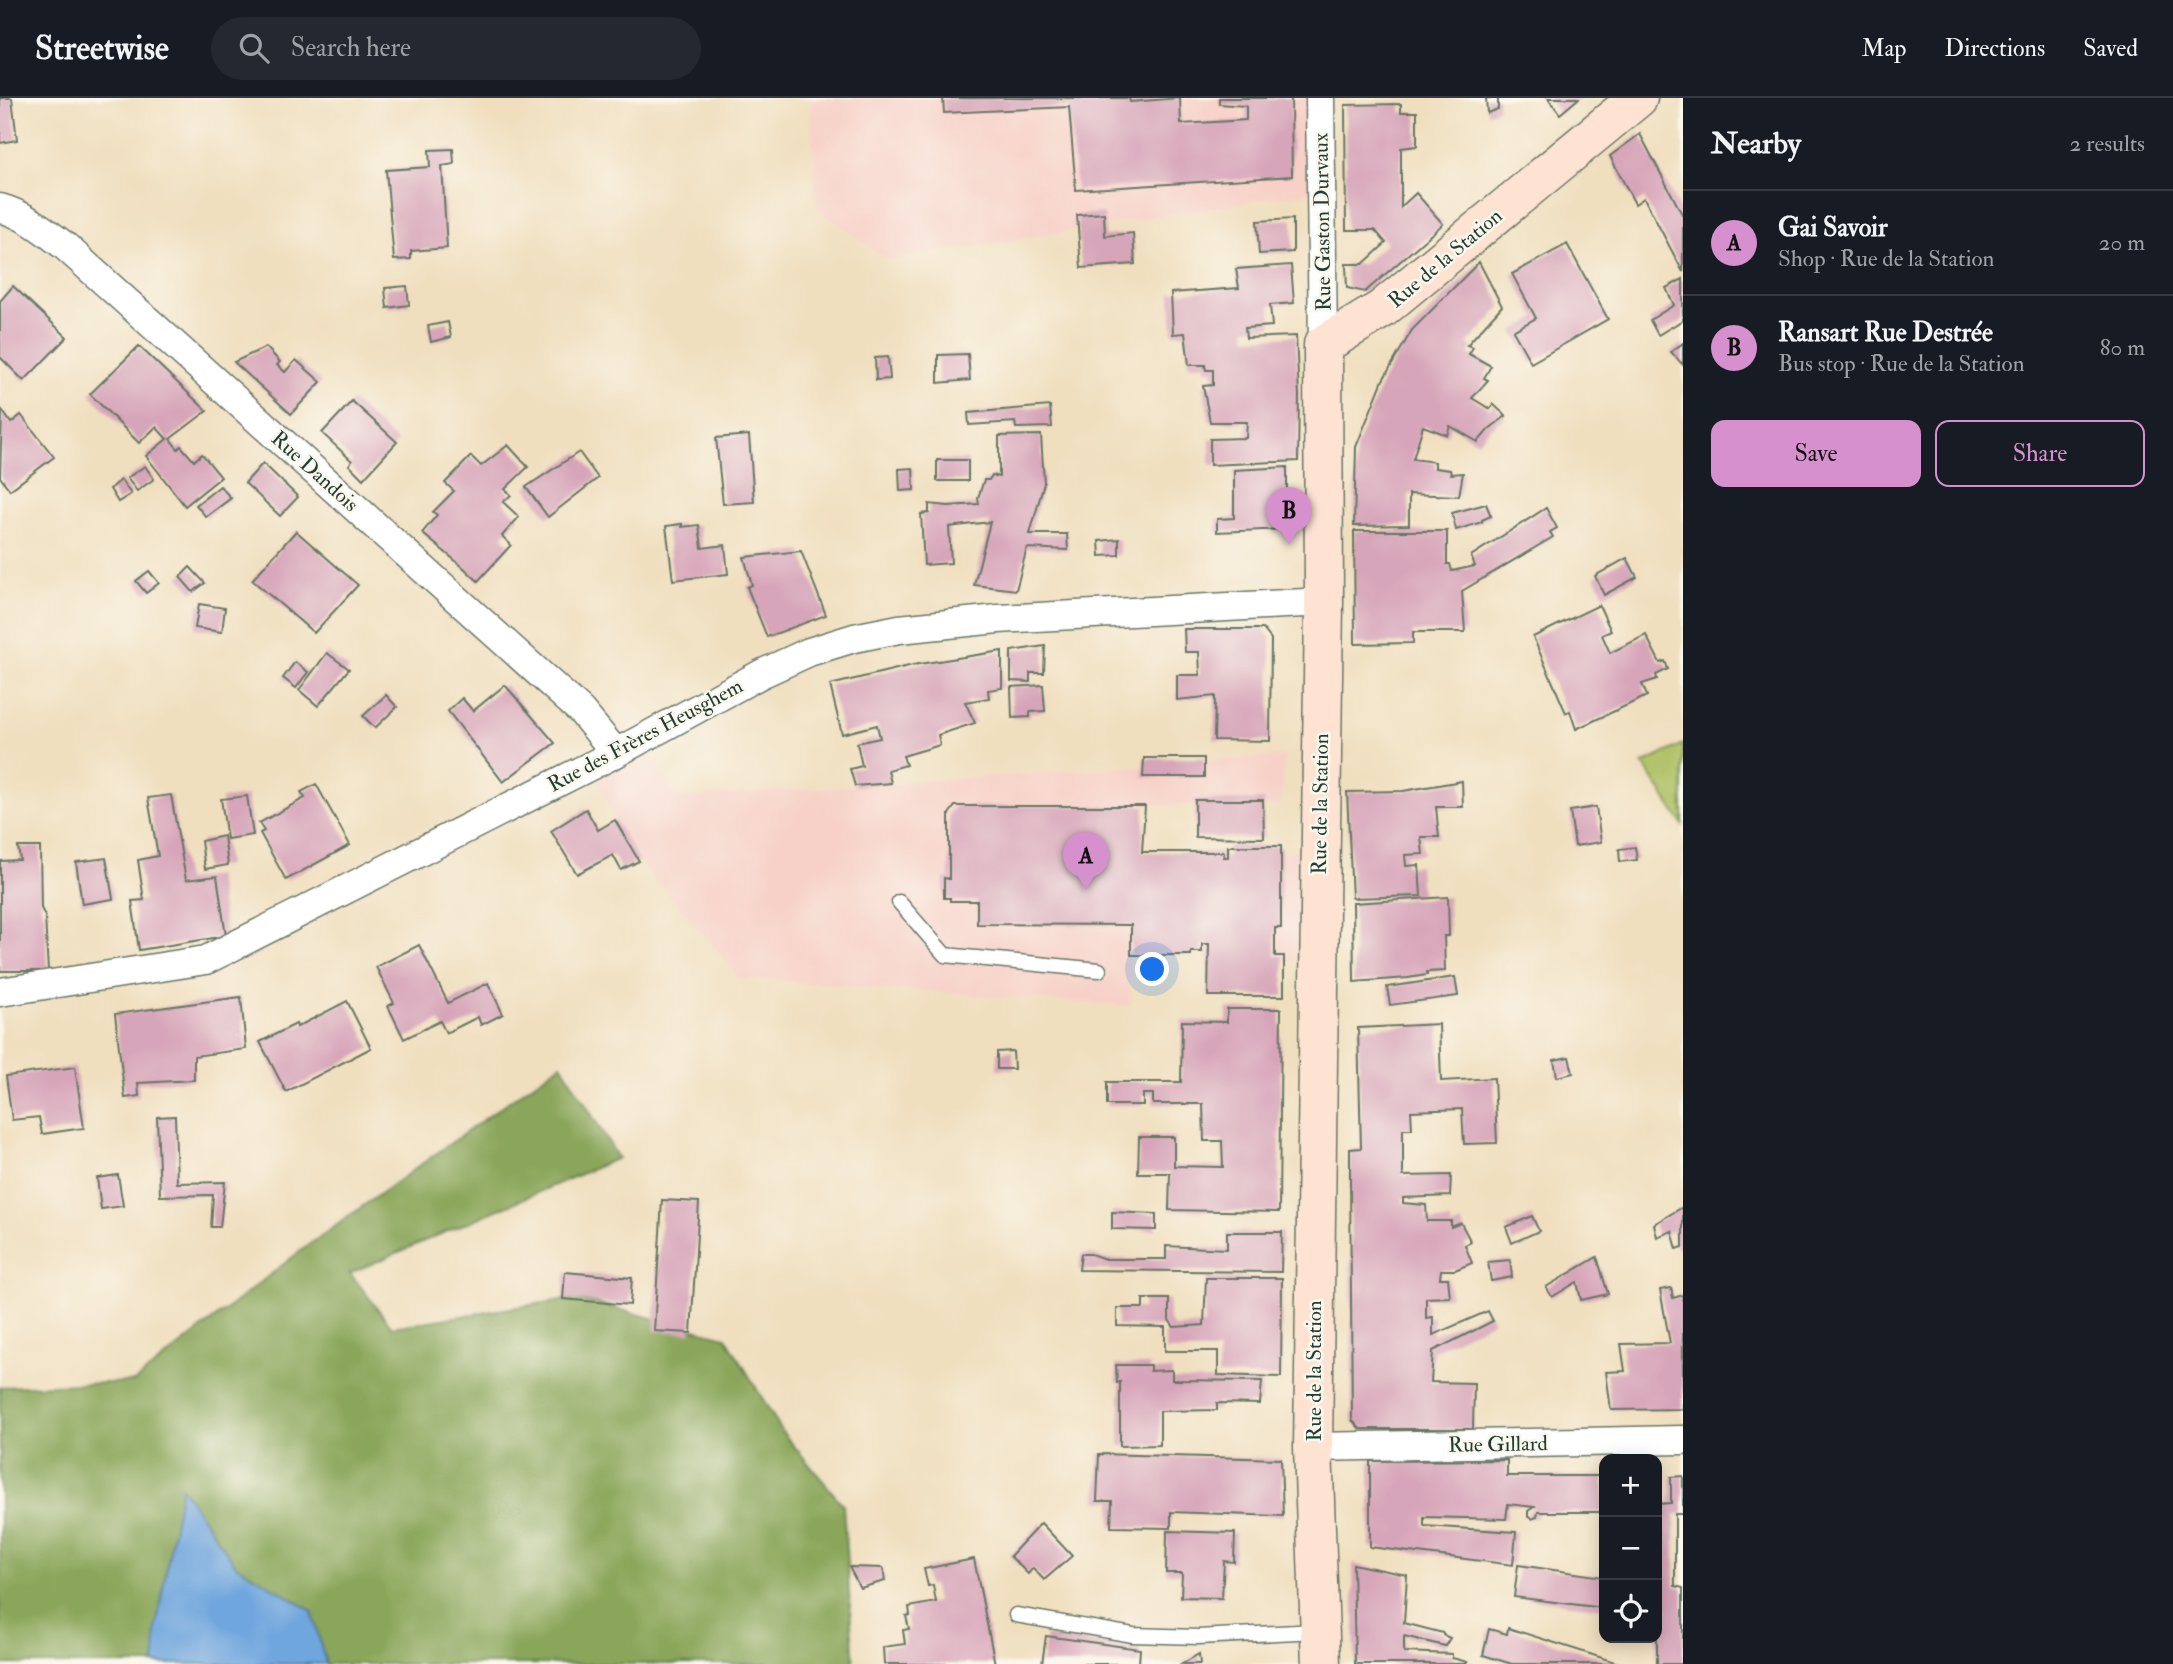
<!DOCTYPE html>
<meta charset="utf-8">
<style>
:root{--surface:#171b24;--page:#242831;--text:#f1f3f6;--muted:#9ea1a6;--line:#363941;--accent:#d690ce}
body{margin:0;font-family:"IM FELL Double Pica",serif;background:var(--page);color:var(--text)}
.controls{position:absolute;right:21px;bottom:21px;display:grid;overflow:hidden;border-radius:14px;box-shadow:0 4px 18px #0003}
.controls button{width:63px;height:63px;display:grid;place-items:center;padding:0;border:0;border-bottom:2px solid var(--line);background:var(--surface);color:var(--text);font:35px sans-serif}
.you{position:absolute;left:1153px;top:872px;width:24px;height:24px;margin:-18px;border:5px solid #fff;border-radius:50%;background:#1a73e8;box-shadow:0 0 0 10px #1a73e833}
.badge{display:grid;place-items:center;width:46px;height:46px;border-radius:50%;background:var(--accent);color:#111;font-size:23px;font-weight:700}
.pin{position:absolute;translate:-50% -58px;filter:drop-shadow(0 2px 4px #0008)}
.pin::after{content:'';position:absolute;top:37px;width:24px;height:21px;background:inherit;clip-path:polygon(0 0,100% 0,50% 100%)}
.list{margin:0;padding:0;list-style:none}
h2{display:flex;justify-content:space-between;align-items:center;height:91px;margin:0;padding:0 28px;font-size:30px}
h2 small{font-size:23px;font-weight:400;color:var(--muted)}
.list li{display:grid;grid-template-columns:46px 1fr auto;gap:21px;align-items:center;box-sizing:border-box;height:105px;padding:0 28px;border-top:2px solid var(--line)}
.list b{display:block;font-size:26px;white-space:nowrap}
.list p{margin:0;font-size:23px;white-space:nowrap;color:var(--muted)}
.list em{font-size:23px;font-style:normal;color:var(--muted)}
.actions{display:flex;gap:14px;padding:21px 28px}
.actions a{flex:1;padding:16px 0;border:2px solid var(--accent);border-radius:14px;text-align:center;font-size:24px;color:var(--accent)}
.actions .main{background:var(--accent);color:#111}
.icon{flex:none;width:38px;height:38px;fill:none;stroke:currentColor;stroke-width:2;stroke-linecap:round;stroke-linejoin:round}
.map{position:relative;flex:none;width:1683px;height:1566px;overflow:hidden}
header{display:flex;align-items:center;gap:42px;box-sizing:border-box;height:98px;padding:0 35px;background:var(--surface);border-bottom:2px solid var(--line)}
header strong{font-size:33px}
nav{display:flex;gap:38px;margin-inline-start:auto;font-size:24px}
.search{width:490px;height:63px;background:var(--page);display:flex;align-items:center;gap:18px;box-sizing:border-box;padding:0 24px;border-radius:38px;color:var(--muted);font-size:26px}
main{display:flex}
aside{flex:1;background:var(--surface)}
.map>svg:first-child{display:block}
.built{fill:#f7d1c8}
.green{fill:#adc064;stroke:#667e4c;stroke-width:2}
.forest{fill:#8aa65a;stroke:#547247;stroke-width:2}
.water{fill:#70a6de;stroke:#487289;stroke-width:2}
.building{fill:#d7a5b9}
.lines{fill:none;stroke-linecap:round;stroke-linejoin:round}
.lane-casing{stroke:#687665;stroke-width:17}
.street-casing{stroke:#687665;stroke-width:31}
.secondary-casing{stroke:#687665;stroke-width:41}
.lane{stroke:#fff;stroke-width:14}
.street{stroke:#fff;stroke-width:28}
.secondary{stroke:#fee3d2;stroke-width:38}
.labels{text-anchor:middle;stroke-width:5;stroke-linejoin:round;paint-order:stroke}
.street-label{font-size:21px;fill:#1f3d34;stroke:#fbf7ec}
</style>
<header>
<strong>Streetwise</strong>
<div class="search"><svg class="icon" aria-label="search" viewBox="0 0 24 24"><circle cx="10" cy="10" r="6"/><path d="M15 15l6 6"/></svg>Search here</div>
<nav><a>Map</a><a>Directions</a><a>Saved</a></nav>
</header>
<main>
<div class="map">
<svg width="1683" height="1566" viewBox="0 0 1683 1566">
<rect width="100%" height="100%" fill="#fbf7ec"/>
<filter id="ink" filterUnits="userSpaceOnUse"><feTurbulence type="fractalNoise" baseFrequency=".0143" numOctaves="2"/><feDisplacementMap in="SourceGraphic" scale="14" xChannelSelector="R" yChannelSelector="G"/><feConvolveMatrix kernelMatrix="1 2 1 2 8 2 1 2 1" color-interpolation-filters="sRGB"/></filter>
<filter id="wash" filterUnits="userSpaceOnUse"><feTurbulence type="fractalNoise" baseFrequency=".00686" numOctaves="4" result="noise"/><feDisplacementMap in="SourceGraphic" scale="28" xChannelSelector="R" yChannelSelector="G"/><feGaussianBlur stdDeviation="1.57" result="paint"/><feColorMatrix in="noise" values="0 0 0 0 0 0 0 0 0 0 0 0 0 0 0 0 0 1.4 0 .05"/><feComposite in="paint" operator="in"/></filter>
<g filter="url(#wash)">
<rect width="100%" height="100%" fill="#f0dfbf"/>
<g class="built">
<polygon points="810,0 1320,0 1322,92 888,162 817,110"/>
<polygon points="639,642 678,700 1285,658 1281,707 1134,707 1137,759 1221,760 1302,752 1318,864 1130,856 1130,908 738,880 715,849 638,762 615,722 592,667"/>
</g>
<polygon class="green" points="1683,646 1683,727 1643,666"/>
<polygon class="forest" points="561,966 618,1060 350,1175 392,1229 575,1200 726,1239 783,1335 843,1407 854,1566 0,1566 0,1289 134,1284 299,1154"/>
<polygon class="water" points="181,1389 236,1467 312,1513 326,1566 155,1566 156,1530"/>
<g id="blocks">
<g class="building">
<polygon points="0,0 12,0 17,42 0,45"/>
<polygon points="943,0 1129,0 1130,4 1180,0 1181,26 1246,22 1246,8 1219,6 1219,0 1291,0 1292,78 1076,92 1069,9 944,15"/>
<polygon points="1486,0 1498,0 1498,11 1487,15"/>
<polygon points="1548,0 1579,0 1560,16"/>
<polygon points="1401,6 1401,14 1417,14 1417,48 1401,50 1401,109 1416,95 1443,126 1365,194 1347,190 1346,166 1363,166 1386,145 1375,132 1346,132 1345,7"/>
<polygon points="1640,36 1683,118 1683,174 1644,100 1635,106 1610,58"/>
<polygon points="453,51 454,66 442,68 447,150 411,153 411,161 394,162 386,72 430,69 429,52"/>
<polygon points="1104,115 1105,138 1133,135 1135,166 1081,170 1077,117"/>
<polygon points="1293,121 1293,154 1259,156 1257,123"/>
<polygon points="1567,146 1608,221 1531,265 1513,233 1536,220 1512,176"/>
<polygon points="1479,164 1502,208 1467,247 1473,249 1469,256 1491,268 1484,280 1488,282 1472,300 1490,311 1493,306 1506,318 1489,331 1478,344 1450,328 1447,337 1423,328 1413,361 1435,364 1435,370 1450,372 1451,376 1463,375 1459,398 1409,396 1409,427 1354,428 1356,349 1383,282 1412,232"/>
<polygon points="1291,167 1294,205 1270,207 1272,228 1245,230 1246,240 1296,238 1299,297 1298,363 1210,367 1210,341 1246,340 1247,324 1210,324 1203,288 1213,287 1213,272 1206,272 1205,267 1189,267 1185,235 1173,236 1171,195 1239,190 1236,171"/>
<polygon points="1683,181 1683,222 1658,237 1650,222 1674,207 1666,190"/>
<polygon points="13,188 67,239 24,283 0,259 0,203"/>
<polygon points="407,188 409,207 387,210 385,190"/>
<polygon points="448,224 451,239 431,244 428,228"/>
<polygon points="1683,245 1683,267 1671,254"/>
<polygon points="139,248 207,313 170,341 178,351 181,348 194,363 202,356 221,379 185,408 146,358 167,341 156,329 139,345 90,296"/>
<polygon points="266,249 280,264 277,267 285,274 296,262 321,284 291,316 234,264"/>
<polygon points="968,256 970,282 938,285 938,257"/>
<polygon points="888,259 890,281 876,282 875,260"/>
<polygon points="352,303 397,344 363,381 349,367 352,363 322,335"/>
<polygon points="1050,308 1052,329 1016,330 1015,324 969,327 968,315"/>
<polygon points="2,312 11,325 21,317 54,359 10,392 0,379"/>
<polygon points="749,337 754,404 723,406 716,340"/>
<polygon points="1041,337 1044,385 1030,436 1067,436 1068,452 1027,450 1016,492 974,487 990,424 949,429 951,465 924,467 921,416 929,415 929,406 948,408 979,406 978,400 984,382 989,382 992,377 999,379 999,338"/>
<polygon points="508,347 528,369 505,391 511,397 503,404 519,419 502,438 511,447 478,483 463,469 422,435 437,417 433,414 454,393 445,385 471,358 481,368"/>
<polygon points="579,354 598,380 548,419 526,389"/>
<rect x="937" y="362" width="31" height="21"/>
<polygon points="263,365 298,399 280,418 245,385"/>
<polygon points="145,368 154,381 137,393 127,380"/>
<polygon points="1287,369 1287,431 1217,434 1217,421 1234,420 1234,372"/>
<polygon points="913,370 914,392 900,393 899,371"/>
<polygon points="121,382 131,396 118,404 110,391"/>
<polygon points="220,388 231,400 206,419 196,407"/>
<polygon points="1486,406 1491,418 1482,422 1482,424 1456,432 1452,415"/>
<polygon points="1546,410 1557,430 1550,434 1553,439 1462,493 1465,534 1413,534 1413,545 1355,546 1354,433 1447,433 1447,466 1450,466 1452,473 1475,468 1471,458"/>
<polygon points="682,426 682,429 699,427 702,450 725,447 728,476 673,482 666,428"/>
<polygon points="296,433 358,487 314,535 252,482"/>
<polygon points="1119,441 1119,457 1100,458 1099,443"/>
<polygon points="801,453 826,517 767,539 747,489 752,487 744,459"/>
<polygon points="1627,460 1637,479 1604,497 1595,478"/>
<polygon points="190,469 205,485 193,494 180,479"/>
<polygon points="149,473 159,485 146,495 136,483"/>
<polygon points="199,506 225,510 222,534 195,530"/>
<polygon points="1599,507 1611,533 1602,537 1610,555 1646,537 1660,565 1665,563 1668,571 1656,577 1657,581 1642,586 1647,598 1576,631 1570,613 1566,615 1533,539"/>
<polygon points="1184,531 1263,531 1271,541 1270,643 1214,642 1215,598 1177,602 1177,577 1200,577 1199,554 1185,554"/>
<polygon points="1045,548 1044,575 1030,575 1030,584 1011,583 1011,553"/>
<polygon points="1002,553 1002,590 988,592 989,600 965,604 975,625 938,637 940,647 903,658 906,667 888,672 891,685 855,688 850,671 862,668 857,645 880,640 877,627 842,636 830,587 913,567"/>
<polygon points="327,555 349,571 318,608 299,592"/>
<polygon points="295,564 308,574 296,590 283,580"/>
<polygon points="505,587 555,645 503,684 448,613 462,600 473,613"/>
<polygon points="1043,587 1045,613 1030,614 1030,619 1012,620 1011,589"/>
<polygon points="386,597 397,609 375,630 363,618"/>
<polygon points="1144,660 1204,660 1204,679 1143,679"/>
<polygon points="1462,683 1463,709 1436,709 1439,739 1421,739 1423,756 1405,757 1406,768 1419,767 1421,798 1352,800 1347,694 1403,693"/>
<polygon points="316,686 350,747 286,782 260,735 264,733 259,725 305,700 301,694"/>
<polygon points="171,697 186,782 217,778 226,838 139,852 132,803 144,802 138,762 158,758 148,700"/>
<polygon points="247,698 253,737 227,741 221,701"/>
<polygon points="1195,702 1263,702 1264,740 1195,739"/>
<polygon points="955,708 1145,708 1142,754 1224,754 1224,759 1228,759 1228,748 1281,748 1281,830 1275,830 1275,858 1284,858 1284,898 1208,898 1209,846 1202,846 1202,854 1191,854 1191,857 1131,857 1131,827 977,826 977,803 950,803 950,800 944,800 944,780 949,781 949,716"/>
<polygon points="1596,709 1601,744 1575,748 1570,713"/>
<polygon points="586,711 598,732 615,722 639,763 621,772 613,757 577,776 551,733"/>
<polygon points="224,738 228,767 205,771 201,743"/>
<polygon points="18,749 40,749 41,810 45,818 48,873 0,873 0,763 20,762"/>
<polygon points="1635,749 1637,762 1620,764 1619,751"/>
<polygon points="106,760 113,801 82,806 76,764"/>
<polygon points="1448,799 1449,838 1444,838 1445,873 1427,874 1427,877 1408,880 1354,884 1353,805"/>
<polygon points="419,847 448,905 488,885 503,916 481,927 478,919 446,935 440,923 404,941 388,908 394,905 376,869"/>
<polygon points="1455,879 1458,898 1390,907 1387,889"/>
<polygon points="241,899 246,951 194,958 194,982 138,985 139,998 125,1000 115,916"/>
<polygon points="347,903 371,950 286,994 260,944 296,926 297,929"/>
<polygon points="1227,911 1281,911 1279,1114 1169,1112 1170,1075 1138,1075 1139,1039 1174,1039 1174,1068 1223,1069 1222,1043 1204,1043 1203,1006 1153,1006 1153,996 1143,996 1143,1007 1107,1007 1107,984 1181,984 1182,923 1227,924"/>
<polygon points="1439,926 1441,983 1494,980 1497,1045 1464,1046 1462,1011 1411,1013 1412,1031 1403,1031 1403,1078 1451,1077 1450,1098 1403,1100 1403,1105 1426,1107 1427,1123 1451,1123 1451,1129 1461,1125 1471,1144 1465,1147 1472,1165 1455,1172 1441,1172 1440,1180 1448,1180 1450,1199 1426,1200 1426,1220 1433,1219 1433,1237 1488,1213 1493,1223 1433,1253 1431,1284 1474,1285 1473,1331 1360,1331 1352,1322 1350,1079 1350,1051 1361,1050 1358,930"/>
<polygon points="1013,953 1014,971 997,971 997,954"/>
<polygon points="1569,959 1573,975 1557,979 1554,962"/>
<polygon points="75,969 84,1030 42,1036 39,1019 12,1022 6,978"/>
<polygon points="175,1018 177,1085 225,1084 220,1129 211,1129 213,1097 160,1098 157,1019"/>
<polygon points="118,1077 123,1108 101,1111 97,1080"/>
<polygon points="662,1102 699,1104 691,1235 654,1233"/>
<polygon points="1683,1109 1683,1149 1677,1151 1672,1133 1657,1139 1654,1126"/>
<polygon points="1112,1114 1156,1116 1156,1132 1112,1131"/>
<polygon points="1532,1118 1539,1133 1512,1145 1506,1129"/>
<polygon points="1227,1134 1282,1134 1281,1174 1079,1172 1081,1156 1091,1156 1105,1161 1166,1161 1166,1148 1227,1151"/>
<polygon points="1597,1159 1608,1196 1581,1202 1577,1184 1552,1199 1546,1189"/>
<polygon points="1510,1162 1512,1179 1491,1183 1488,1164"/>
<polygon points="565,1174 632,1180 630,1207 563,1201"/>
<polygon points="1206,1180 1282,1180 1281,1279 1218,1277 1218,1253 1165,1253 1165,1229 1117,1228 1117,1210 1143,1210 1143,1201 1169,1201 1169,1222 1174,1229 1204,1227"/>
<polygon points="1671,1190 1673,1200 1683,1197 1683,1311 1611,1312 1606,1274 1625,1273 1621,1246 1670,1245 1660,1192"/>
<polygon points="1116,1267 1150,1267 1150,1273 1172,1272 1172,1282 1262,1283 1260,1306 1217,1305 1217,1312 1160,1313 1160,1347 1120,1348 1120,1284 1117,1285"/>
<polygon points="1099,1356 1281,1361 1283,1418 1171,1414 1171,1430 1111,1429 1112,1403 1097,1403"/>
<polygon points="1507,1362 1507,1378 1604,1378 1604,1414 1538,1414 1537,1419 1532,1421 1528,1419 1528,1413 1534,1409 1508,1406 1506,1421 1424,1419 1424,1428 1516,1434 1513,1467 1370,1449 1370,1363"/>
<polygon points="1683,1378 1683,1416 1675,1416 1675,1488 1683,1490 1683,1566 1657,1566 1657,1406 1671,1405 1671,1379"/>
<polygon points="1041,1425 1072,1458 1044,1482 1033,1470 1028,1476 1010,1458"/>
<polygon points="1167,1433 1235,1435 1234,1464 1224,1463 1222,1500 1181,1499 1182,1475 1166,1475"/>
<polygon points="974,1461 995,1566 884,1566 883,1549 905,1546 903,1532 909,1531 906,1518 910,1517 909,1509 936,1504 933,1487 928,1488 924,1471"/>
<polygon points="1353,1466 1407,1477 1404,1525 1443,1535 1443,1537 1450,1540 1445,1548 1404,1538 1404,1554 1452,1556 1452,1560 1467,1564 1466,1566 1355,1566"/>
<polygon points="1518,1467 1604,1479 1604,1510 1514,1499"/>
<polygon points="849,1469 883,1470 885,1483 860,1490"/>
<polygon points="1508,1530 1618,1565 1618,1566 1512,1566 1483,1557 1489,1531 1507,1536"/>
<polygon points="1046,1538 1140,1551 1139,1566 1042,1566"/>
<polygon points="1199,1556 1200,1566 1182,1566"/>
</g>
</g>
</g>
<g filter="url(#ink)">
<use href="#blocks" fill-opacity="0" stroke="#687665" stroke-width="2"/>
<g class="lines">
<g class="lane-casing">
<g id="lane">
<polyline points="899,804 945,857 1099,872"/>
<polyline points="1016,1517 1133,1537 1198,1539 1317,1533"/>
</g>
</g>
<g class="street-casing">
<g id="street">
<polyline points="1320,0 1323,247"/>
<path d="M0,110C26,117 45,133 66,149L581,613L616,655"/>
<polyline points="0,894 206,862 616,655 761,576 809,554 854,540 899,531 998,521 1324,504"/>
<polyline points="1313,1349 1683,1342"/>
</g>
</g>
<g class="secondary-casing">
<polyline id="secondary" points="1321,1566 1313,1349 1324,504 1323,247 1382,211 1638,0"/>
</g>
<use href="#lane" class="lane"/>
<use href="#street" class="street"/>
<use href="#secondary" class="secondary"/>
</g>
</g>
<g class="labels">
<g class="street-label">
<text transform="translate(1322 124) rotate(-91)" y="7">Rue Gaston Durvaux</text>
<text transform="translate(1445 160) rotate(-40)" y="7">Rue de la Station</text>
<text transform="translate(315 373) rotate(42)" y="7">Rue Dandois</text>
<text transform="translate(645 637) rotate(-28)" y="7">Rue des Frères Heusghem</text>
<text transform="translate(1320 706) rotate(-89)" y="7">Rue de la Station</text>
<text transform="translate(1314 1273) rotate(-90)" y="7">Rue de la Station</text>
<text transform="translate(1498 1346) rotate(-1)" y="7">Rue Gillard</text>
</g>
</g>
</svg>
<div class="controls">
<button>+</button>
<button>−</button>
<button><svg class="icon" aria-label="locate" viewBox="0 0 24 24"><circle cx="12" cy="12" r="6"/><path d="M12 2v4M12 18v4M2 12h4M18 12h4"/></svg></button>
</div>
<div class="you"></div>
<div class="pin badge" style="left:1086px;top:792px">A</div>
<div class="pin badge" style="left:1289px;top:447px">B</div>
</div>
<aside>
<h2>Nearby<small>2 results</small></h2>
<ul class="list">
<li><span class="badge">A</span><div><b>Gai Savoir</b><p>Shop · Rue de la Station</p></div><em>20 m</em></li>
<li><span class="badge">B</span><div><b>Ransart Rue Destrée</b><p>Bus stop · Rue de la Station</p></div><em>80 m</em></li>
</ul>
<div class="actions"><a class="main">Save</a><a>Share</a></div>
</aside>
</main>
